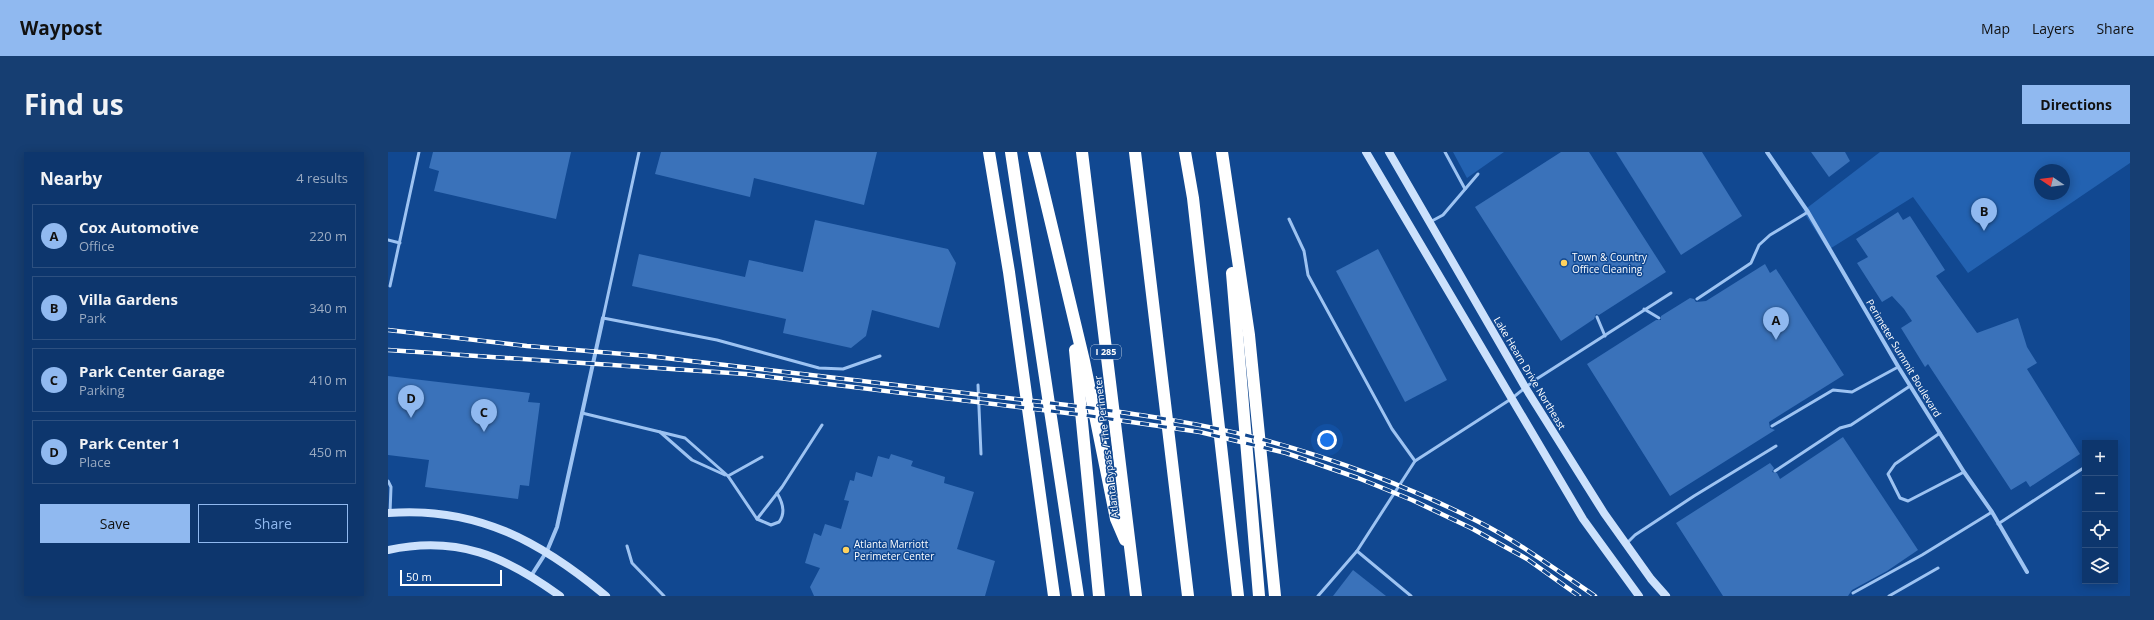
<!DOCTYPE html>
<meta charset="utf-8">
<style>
:root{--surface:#0d366d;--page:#163e72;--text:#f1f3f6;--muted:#9aabc2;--line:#2d5080;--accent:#90b9f0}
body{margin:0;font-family:"Open Sans",sans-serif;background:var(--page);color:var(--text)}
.controls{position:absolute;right:12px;bottom:12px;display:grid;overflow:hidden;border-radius:0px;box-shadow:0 2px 10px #0003}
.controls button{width:36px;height:36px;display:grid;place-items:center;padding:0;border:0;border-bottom:1px solid var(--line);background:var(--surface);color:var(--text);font:20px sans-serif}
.compass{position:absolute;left:1646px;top:12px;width:36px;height:36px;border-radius:50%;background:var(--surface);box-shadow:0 2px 10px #0003;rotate:283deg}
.scale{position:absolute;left:12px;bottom:10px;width:102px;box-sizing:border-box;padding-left:4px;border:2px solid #fff;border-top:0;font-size:11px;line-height:14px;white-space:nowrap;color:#fff;-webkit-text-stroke:3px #114891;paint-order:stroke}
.you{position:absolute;left:939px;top:288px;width:14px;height:14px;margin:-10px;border:3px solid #fff;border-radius:50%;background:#1a73e8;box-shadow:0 0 0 6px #1a73e833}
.badge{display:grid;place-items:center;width:26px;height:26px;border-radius:50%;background:var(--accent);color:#111;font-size:13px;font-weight:700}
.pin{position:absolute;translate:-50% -33px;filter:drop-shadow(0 1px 2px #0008)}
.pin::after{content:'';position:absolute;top:21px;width:14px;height:12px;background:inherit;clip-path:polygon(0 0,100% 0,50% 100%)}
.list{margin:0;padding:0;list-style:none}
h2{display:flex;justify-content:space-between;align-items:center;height:52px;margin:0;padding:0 16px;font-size:17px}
h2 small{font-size:13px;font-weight:400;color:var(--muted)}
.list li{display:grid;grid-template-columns:26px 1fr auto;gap:12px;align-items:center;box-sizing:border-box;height:64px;margin:0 8px 8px;padding:0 8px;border:1px solid var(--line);border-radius:0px}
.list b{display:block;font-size:15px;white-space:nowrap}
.list p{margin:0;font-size:13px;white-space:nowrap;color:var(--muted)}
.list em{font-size:13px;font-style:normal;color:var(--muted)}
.actions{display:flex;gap:8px;padding:12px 16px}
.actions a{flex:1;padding:9px 0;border:1px solid var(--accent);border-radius:0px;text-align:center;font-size:14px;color:var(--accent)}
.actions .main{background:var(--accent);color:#111}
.icon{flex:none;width:22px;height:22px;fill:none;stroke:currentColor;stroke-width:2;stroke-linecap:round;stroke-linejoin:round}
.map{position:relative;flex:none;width:1742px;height:444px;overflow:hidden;border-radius:0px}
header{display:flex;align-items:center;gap:24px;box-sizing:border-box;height:56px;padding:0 20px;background:var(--accent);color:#111}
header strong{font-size:19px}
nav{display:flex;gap:22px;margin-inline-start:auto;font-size:14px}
.intro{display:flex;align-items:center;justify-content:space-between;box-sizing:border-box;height:96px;padding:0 24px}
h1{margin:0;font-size:28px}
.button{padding:10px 18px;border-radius:0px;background:var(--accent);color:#111;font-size:14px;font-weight:700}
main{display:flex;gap:24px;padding:0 24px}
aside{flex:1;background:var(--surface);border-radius:0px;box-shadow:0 2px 10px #0003}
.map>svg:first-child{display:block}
.green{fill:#2362b1;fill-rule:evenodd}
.building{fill:#3a72ba}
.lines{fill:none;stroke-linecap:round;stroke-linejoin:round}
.lane{stroke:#9dc3f2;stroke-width:3}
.street{stroke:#9dc3f2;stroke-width:4}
.secondary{stroke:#cce1fc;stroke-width:8}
.highway{stroke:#fff;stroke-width:12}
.rail-casing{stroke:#fff;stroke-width:4.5}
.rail{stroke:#114891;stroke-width:3;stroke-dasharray:9;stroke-linecap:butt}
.poi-dot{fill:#ffd25e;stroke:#114891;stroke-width:1.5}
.labels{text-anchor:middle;stroke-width:3;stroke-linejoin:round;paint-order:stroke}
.shield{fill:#114891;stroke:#b8c8de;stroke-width:1}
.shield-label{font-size:9px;font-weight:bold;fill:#fff}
.poi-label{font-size:10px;fill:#fff;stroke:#114891;text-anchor:start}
.street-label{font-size:10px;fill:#fff;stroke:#114891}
</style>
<header>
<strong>Waypost</strong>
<nav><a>Map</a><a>Layers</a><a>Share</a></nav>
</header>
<div class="intro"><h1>Find us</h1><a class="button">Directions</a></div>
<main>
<aside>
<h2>Nearby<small>4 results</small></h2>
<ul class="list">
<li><span class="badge">A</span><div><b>Cox Automotive</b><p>Office</p></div><em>220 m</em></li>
<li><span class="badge">B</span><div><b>Villa Gardens</b><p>Park</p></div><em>340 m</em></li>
<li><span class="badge">C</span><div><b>Park Center Garage</b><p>Parking</p></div><em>410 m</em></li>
<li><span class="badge">D</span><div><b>Park Center 1</b><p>Place</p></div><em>450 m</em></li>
</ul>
<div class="actions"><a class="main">Save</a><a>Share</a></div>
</aside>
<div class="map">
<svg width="1742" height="444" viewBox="0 0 1742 444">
<rect width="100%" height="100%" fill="#114891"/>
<g class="green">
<polygon points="1065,0 1116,0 1079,26"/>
<path d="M1492,0H1742V11L1580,121L1525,45L1440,98L1415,59ZM1652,18H1676V42H1652Z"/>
</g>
<g class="building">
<polygon points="45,0 183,0 168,67 46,39 51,19 41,16"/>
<polygon points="273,0 489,0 476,53 366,26 362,45 267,22"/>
<polygon points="1173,0 1201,0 1278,120 1211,163 1208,162 1206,167 1173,189 1087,55"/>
<polygon points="1228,0 1314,0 1354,64 1293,103"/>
<polygon points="1423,0 1457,0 1462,9 1441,25"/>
<polygon points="1510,60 1515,68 1522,64 1557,118 1548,124 1589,181 1630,166 1639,195 1649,211 1639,217 1692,302 1642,335 1638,329 1623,338 1540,212 1537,215 1513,176 1524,169 1516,157 1504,144 1494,150 1469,111 1480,105 1468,87"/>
<polygon points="427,68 560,97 568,111 551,176 484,158 478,184 463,196 395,181 398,167 244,134 251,102 357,125 361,108 415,120"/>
<polygon points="990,97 1059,228 1017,250 948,119"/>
<polygon points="1377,112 1382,121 1388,117 1456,223 1381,270 1382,276 1387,278 1282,344 1199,212 1268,168 1273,168 1273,164 1302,146 1306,147 1308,150 1318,149"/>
<polygon points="0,224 142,241 140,250 152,251 141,334 132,333 130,347 37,335 41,308 0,303"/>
<polygon points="1455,285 1530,398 1499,419 1464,438 1460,444 1335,444 1288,371 1382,311 1386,316 1384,320 1389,321 1392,327"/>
<polygon points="503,302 525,309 523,314 557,325 556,331 586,340 569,397 607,409 597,444 426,444 422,435 432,416 417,411 426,381 433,384 437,372 453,377 461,349 456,348 462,328 466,329 468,320 484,325 490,304 501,307"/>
<polygon points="965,418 998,444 945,444"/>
</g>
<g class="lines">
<g class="lane">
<polyline points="251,0 215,166 329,188 431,216 455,217 492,204"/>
<polyline points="1057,0 1077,37"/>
<polyline points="901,67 916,99 920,123 1004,277 1027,309"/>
<polyline points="1042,70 1055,63 1090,22"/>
<polyline points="0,88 12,91"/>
<polyline points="2,134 31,0"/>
<polyline points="1309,147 1363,111 1371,93 1382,83 1420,60"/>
<polyline points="1256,157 1271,166"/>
<polyline points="1209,165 1217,184"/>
<polyline points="590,233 593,302"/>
<path d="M194,261L297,286L340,324L369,367L383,373L391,370C398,361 395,351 389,341"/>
<polyline points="1384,274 1445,238 1464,240 1510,215"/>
<polyline points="272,280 304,308 337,323"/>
<polyline points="1552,281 1507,312 1500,322 1512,346 1520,349 1576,320"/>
<polyline points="1387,319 1452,276 1463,273 1522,234"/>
<polyline points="340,324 374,305"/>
<polyline points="0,329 3,335 2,361"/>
<polyline points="369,367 394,335 434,273"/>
<polyline points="1610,372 1697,315"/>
<polyline points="1239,391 1247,383 1306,344 1388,294"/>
<polyline points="239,394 244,411 276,444"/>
<polyline points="969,399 1023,444"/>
<polyline points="1465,441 1534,403 1604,360"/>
<polyline points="930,444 969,399 1027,309 1123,247 1147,228 1283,141"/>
<polyline points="1501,444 1550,416"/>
</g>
<g class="street">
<polyline points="1379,0 1420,60 1511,216 1576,320 1604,360 1639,420"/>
<polyline points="143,424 159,399 169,375 215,166"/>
</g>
<g class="secondary">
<polyline points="978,0 1195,367 1251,444"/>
<polyline points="1001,0 1137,235 1216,361 1263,427 1278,444"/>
<path d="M0,361C88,354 152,389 218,444"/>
<path d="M0,398C69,383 117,404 172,444"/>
</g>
<g class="highway">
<polyline points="601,0 621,120 666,444"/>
<polyline points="623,0 690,444"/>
<polyline points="646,0 696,209 728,367 737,388"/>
<polyline points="694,0 748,444"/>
<polyline points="747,0 800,444"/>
<polyline points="797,0 805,46 850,444"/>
<polyline points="834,0 861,183 887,444"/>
<polyline points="844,121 871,444"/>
<polyline points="687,198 711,444"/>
</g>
<g class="rail-casing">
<g id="rail">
<path d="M0,178L139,194L260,204L696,255C754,263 812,271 869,286C942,305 1022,335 1089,369C1131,390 1168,418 1207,444"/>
<polyline points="0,198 358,222 695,263 812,280 898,301 970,326 1024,348 1083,376 1139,407 1191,444"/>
</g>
</g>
<use href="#rail" class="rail"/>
</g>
<g class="poi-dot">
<circle cx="1176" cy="111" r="4"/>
<circle cx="458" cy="398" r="4"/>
</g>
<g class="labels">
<rect class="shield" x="703" y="193" width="30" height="14" rx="3"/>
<g class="shield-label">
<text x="718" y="203">I 285</text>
</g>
<g class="poi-label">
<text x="1184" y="109">Town &amp; Country<tspan x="1184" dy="12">Office Cleaning</tspan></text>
<text x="466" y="396">Atlanta Marriott<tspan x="466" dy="12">Perimeter Center</tspan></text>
</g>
<g class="street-label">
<text transform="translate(1516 206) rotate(59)" y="4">Perimeter Summit Boulevard</text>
<text transform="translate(1142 221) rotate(59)" y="4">Lake Hearn Drive Northeast</text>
<text transform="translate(718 295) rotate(-97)" y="4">Atlanta Bypass / The Perimeter</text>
</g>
</g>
</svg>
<div class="controls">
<button>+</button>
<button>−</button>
<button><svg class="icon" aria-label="locate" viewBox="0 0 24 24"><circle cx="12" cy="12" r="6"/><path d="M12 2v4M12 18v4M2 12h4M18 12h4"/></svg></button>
<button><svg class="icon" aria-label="layers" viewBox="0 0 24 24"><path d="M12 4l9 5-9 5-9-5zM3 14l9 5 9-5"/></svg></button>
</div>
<svg class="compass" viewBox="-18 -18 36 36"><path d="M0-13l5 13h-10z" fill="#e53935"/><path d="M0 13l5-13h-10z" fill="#9aabc2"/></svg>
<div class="scale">50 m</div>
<div class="you"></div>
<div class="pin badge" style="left:1388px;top:188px">A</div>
<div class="pin badge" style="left:1596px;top:79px">B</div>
<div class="pin badge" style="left:96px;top:280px">C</div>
<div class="pin badge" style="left:23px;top:266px">D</div>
</div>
</main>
